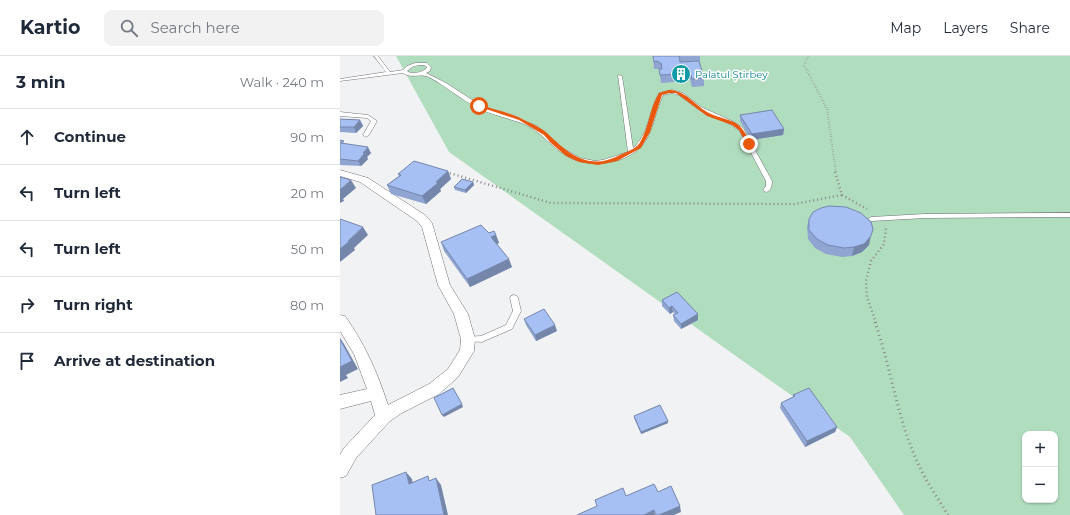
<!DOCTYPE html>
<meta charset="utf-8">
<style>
:root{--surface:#fff;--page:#f2f2f3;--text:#1f2937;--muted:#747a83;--line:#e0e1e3}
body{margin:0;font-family:Montserrat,sans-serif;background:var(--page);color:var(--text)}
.controls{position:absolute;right:12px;bottom:12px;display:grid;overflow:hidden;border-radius:8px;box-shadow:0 1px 3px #0004}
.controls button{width:36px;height:36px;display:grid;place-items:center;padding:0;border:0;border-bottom:1px solid var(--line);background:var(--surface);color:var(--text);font:20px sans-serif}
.stop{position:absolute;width:12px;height:12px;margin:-9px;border:3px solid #ea580c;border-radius:50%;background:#fff}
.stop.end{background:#ea580c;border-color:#fff;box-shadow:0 1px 4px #0008}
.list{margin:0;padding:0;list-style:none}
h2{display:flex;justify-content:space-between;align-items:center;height:52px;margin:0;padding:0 16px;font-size:17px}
h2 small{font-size:13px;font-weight:400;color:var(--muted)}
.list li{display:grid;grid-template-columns:26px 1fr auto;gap:12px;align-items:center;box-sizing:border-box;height:56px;padding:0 16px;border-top:1px solid var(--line)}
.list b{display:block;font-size:15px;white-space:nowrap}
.list em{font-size:13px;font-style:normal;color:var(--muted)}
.icon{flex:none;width:22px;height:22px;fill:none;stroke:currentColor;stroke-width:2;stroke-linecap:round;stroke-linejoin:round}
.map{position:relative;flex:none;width:730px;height:459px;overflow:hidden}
header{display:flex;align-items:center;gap:24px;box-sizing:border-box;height:56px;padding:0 20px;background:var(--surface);border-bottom:1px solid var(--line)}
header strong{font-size:19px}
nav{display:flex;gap:22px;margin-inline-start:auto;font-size:14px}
.search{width:280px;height:36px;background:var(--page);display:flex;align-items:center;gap:10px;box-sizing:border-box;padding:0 14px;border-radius:8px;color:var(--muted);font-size:15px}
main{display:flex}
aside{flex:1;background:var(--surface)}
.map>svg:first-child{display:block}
.green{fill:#b1ddbf;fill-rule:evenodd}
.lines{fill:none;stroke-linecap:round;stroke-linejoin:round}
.service-casing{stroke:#737375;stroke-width:1}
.minor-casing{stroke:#737375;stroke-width:1}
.path-far2{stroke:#88898a;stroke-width:2;stroke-dasharray:0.5 2;stroke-linecap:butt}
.path-far1{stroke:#88898a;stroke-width:2.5;stroke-dasharray:1 3;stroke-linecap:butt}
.path{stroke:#88898a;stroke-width:3;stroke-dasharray:1 3.5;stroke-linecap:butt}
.service{fill:#fff;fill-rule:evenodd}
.minor{fill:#fff;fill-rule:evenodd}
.wall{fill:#90a5d2}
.shaded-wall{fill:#7586ab}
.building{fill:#a7c0f4;stroke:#7586ab}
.route{fill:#ea580c}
.labels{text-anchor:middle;stroke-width:3;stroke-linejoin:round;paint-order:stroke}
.far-culture-label{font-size:10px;fill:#0d838f;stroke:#fff;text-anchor:start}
</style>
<header>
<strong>Kartio</strong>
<div class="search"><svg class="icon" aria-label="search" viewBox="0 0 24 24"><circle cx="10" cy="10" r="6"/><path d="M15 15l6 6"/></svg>Search here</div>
<nav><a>Map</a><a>Layers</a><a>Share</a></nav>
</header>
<main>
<aside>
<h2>3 min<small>Walk · 240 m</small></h2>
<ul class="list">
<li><svg class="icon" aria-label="ahead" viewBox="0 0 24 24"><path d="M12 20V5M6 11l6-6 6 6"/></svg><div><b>Continue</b></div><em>90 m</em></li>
<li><svg class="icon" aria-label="left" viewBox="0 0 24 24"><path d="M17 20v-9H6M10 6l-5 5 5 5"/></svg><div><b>Turn left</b></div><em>20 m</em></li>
<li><svg class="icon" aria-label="left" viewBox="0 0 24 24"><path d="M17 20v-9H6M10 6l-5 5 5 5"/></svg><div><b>Turn left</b></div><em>50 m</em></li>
<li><svg class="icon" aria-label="right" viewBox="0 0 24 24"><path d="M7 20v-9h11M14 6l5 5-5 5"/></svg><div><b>Turn right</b></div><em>80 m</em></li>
<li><svg class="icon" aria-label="arrive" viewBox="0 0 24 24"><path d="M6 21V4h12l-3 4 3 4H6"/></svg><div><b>Arrive at destination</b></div></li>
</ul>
</aside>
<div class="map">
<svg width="730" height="459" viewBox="0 0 730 459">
<rect width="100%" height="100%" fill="#f1f2f4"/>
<path class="green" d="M56,0H730V459H564L510,381L109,96ZM685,378H715V444H685Z"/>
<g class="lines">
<g class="service-casing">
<g id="service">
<path d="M34,0H38L50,16L63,14L67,10L75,7H87L91,11L90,15L86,17L106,27L140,49L197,70L222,92L240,102L255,105L263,104L288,96L278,19L282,20L293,92C309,79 309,54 319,37L332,34L343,37L361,51L392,65L403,72L432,125C432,129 431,135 426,136L423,134L426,130V125L399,74L388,67L358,53L339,39L332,37L323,39C316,54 314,70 306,84C292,108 250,114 227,100C211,91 201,75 184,68C168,62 152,59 138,52C120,43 106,30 89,21C79,17 72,23 63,17L0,25V23L46,16ZM79,9H84L87,11L86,13C79,17 73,19 67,15L72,11Z"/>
<polygon points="0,56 28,59 37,65 29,79 26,81 23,79 31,65 27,62 0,60"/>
<polygon points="730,157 730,161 585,162 531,165 528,163 531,161 585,158"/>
<polygon points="174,239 177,240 178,242 181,255 172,273 142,286 125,285 124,283 125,281 141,280 166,269 173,255 170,242 171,240"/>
</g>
</g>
<g class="minor-casing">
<path id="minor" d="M0,114L28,122L85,159L92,167L110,229L128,258L135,283L134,295L118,321L99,338L60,358L49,366L16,402L6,420L0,422V399L4,392L35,359L31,345L0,353V339L27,333L14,298L0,275V259L5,260C25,288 38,318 48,349L89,328L108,313L120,294L121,283L114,258L98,229L82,171L77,165L20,126L0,120Z"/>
</g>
<g class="path-far2">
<polyline points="468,0 464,9 487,53 496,117"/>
<polyline points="106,116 109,117"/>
</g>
<g class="path-far1">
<polyline points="106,116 211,147 454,148 502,139"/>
<polyline points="495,116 502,139 527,153"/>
<polyline points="536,267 527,241 526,225 531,205 544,188 546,172"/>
</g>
<path class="path" d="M535,266C552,315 558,368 581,414C589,430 599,444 608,459"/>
<use href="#service" class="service"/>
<use href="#minor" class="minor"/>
</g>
<g class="wall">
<polygon points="313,0 360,0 360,5 340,6 364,22 364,30 352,31 350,23 347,23 347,25 321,27 319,13 314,13"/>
<polygon points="400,59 444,73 443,79 411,84 400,65"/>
<polygon points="0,63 20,64 23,70 16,77 0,76"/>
<polygon points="0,84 5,88 31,97 27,101 28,103 21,110 0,109"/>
<polygon points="108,115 111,123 100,133 101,135 86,148 51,138 47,129 59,120 58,118"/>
<polygon points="133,126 134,129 126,137 115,134 114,131"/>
<polygon points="469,163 529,189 522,196 512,200 502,201 486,198 475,192 468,183 467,171"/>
<polygon points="149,177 156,179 159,187 157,188 172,211 130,231 104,195 101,186"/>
<polygon points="322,244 358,258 358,264 341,273 334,265 333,259 335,258 333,256 330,258 322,250"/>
<polygon points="184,263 217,275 196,285 186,269"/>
<polygon points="453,339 497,371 495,376 465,391 440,352 441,347 453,341"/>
<polygon points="294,360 328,367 301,378 294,362"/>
</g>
<g class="shaded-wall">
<polygon points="20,64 23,70 16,77 14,71"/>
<polygon points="444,73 443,79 411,84 412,78"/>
<polygon points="28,91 31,97 27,101 28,103 21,110 18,105 23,97"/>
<polygon points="108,115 111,123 100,133 101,135 86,148 82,140"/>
<polygon points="11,124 16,132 3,143 4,145 0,147 0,134"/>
<polygon points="133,126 134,129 126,137 125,134"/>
<polygon points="23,171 28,179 14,192 15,194 0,206 0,193"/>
<polygon points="156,179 159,187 154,189 151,181"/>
<polygon points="531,180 529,189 522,196 512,200 514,191"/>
<polygon points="169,203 172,211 130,231 127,223"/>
<polygon points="332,250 333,256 330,258 329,252"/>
<polygon points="358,258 358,264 341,273 341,268"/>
<polygon points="215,269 217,275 196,285 195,279"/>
<polygon points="0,282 4,288 18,313 6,319 8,322 0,326"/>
<polygon points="122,348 123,351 104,361 102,359"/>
<polygon points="328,365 328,367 301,378 301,376"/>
<polygon points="497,371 495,376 465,391 467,385"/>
<polygon points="66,416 72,423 74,435 69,428"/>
<polygon points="96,422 101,429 108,459 104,459"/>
<polygon points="340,450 341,456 334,459 319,459"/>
<polygon points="314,454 315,459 304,459"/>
</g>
<g class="building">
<polygon points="313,0 339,0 340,6 359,5 364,22 352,23 350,15 347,16 347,18 320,19 319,13 322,13 321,7 319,7 318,5 314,6"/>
<polygon points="432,54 444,73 412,78 400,59"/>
<polygon points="0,63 20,64 14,71 0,71"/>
<polygon points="0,84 4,85 1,87 28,91 23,97 25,97 18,105 0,103"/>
<polygon points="74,105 108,115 96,126 98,127 82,140 47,129 61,119 58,118"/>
<polygon points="0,121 11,124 0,134"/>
<polygon points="122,123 133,126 125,134 114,131"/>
<polygon points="489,150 506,151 521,157 531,166 533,173 531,180 524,188 514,191 504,192 488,189 477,183 469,174 469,163 473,156 481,152"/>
<polygon points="0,163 23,171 8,185 10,185 0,193"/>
<polygon points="141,169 149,177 154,175 156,179 151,181 169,203 127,223 101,186"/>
<polygon points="337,236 358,258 341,268 333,259 338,257 332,250 329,252 322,244"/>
<polygon points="204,253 215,269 195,279 184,263"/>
<polygon points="0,283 12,305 0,311 1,314 0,315"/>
<polygon points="113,332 122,348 102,359 94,342"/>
<polygon points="469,332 497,371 467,385 441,347 455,340 453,339"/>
<polygon points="320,349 328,365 301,376 294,360"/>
<polygon points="66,416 69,428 88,420 89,425 96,422 104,459 36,459 32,429"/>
<polygon points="314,428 318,436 331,430 340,450 319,459 316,459 314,454 304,459 237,459 257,450 255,444 283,432 286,440"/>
</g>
<path class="route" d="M329,34C348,35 354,50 371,58C379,62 390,63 397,68C404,73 407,81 412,88L407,89L399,74L392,69L367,60L336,37H329L322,39L310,76L301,92L277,105L258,109L239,106L226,100L211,87L204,79L179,64L137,50L141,49C155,54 172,57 184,64C192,68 202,72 208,78C230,99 249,115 280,99C286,96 295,93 299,88C309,73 309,53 319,37Z"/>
<defs>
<g id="building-disc" transform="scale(1)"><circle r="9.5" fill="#0f9aa8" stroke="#fff"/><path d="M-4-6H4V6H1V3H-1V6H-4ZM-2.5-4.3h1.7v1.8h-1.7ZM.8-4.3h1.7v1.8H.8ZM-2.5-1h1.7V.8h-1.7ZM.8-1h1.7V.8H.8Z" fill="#fff"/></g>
</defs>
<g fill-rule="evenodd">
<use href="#building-disc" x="341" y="18"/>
</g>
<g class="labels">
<g class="far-culture-label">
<text x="355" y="22">Palatul Știrbey</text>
</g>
</g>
</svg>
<div class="controls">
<button>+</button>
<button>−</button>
</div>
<div class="stop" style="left:139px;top:50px"></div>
<div class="stop end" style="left:409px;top:88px"></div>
</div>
</main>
